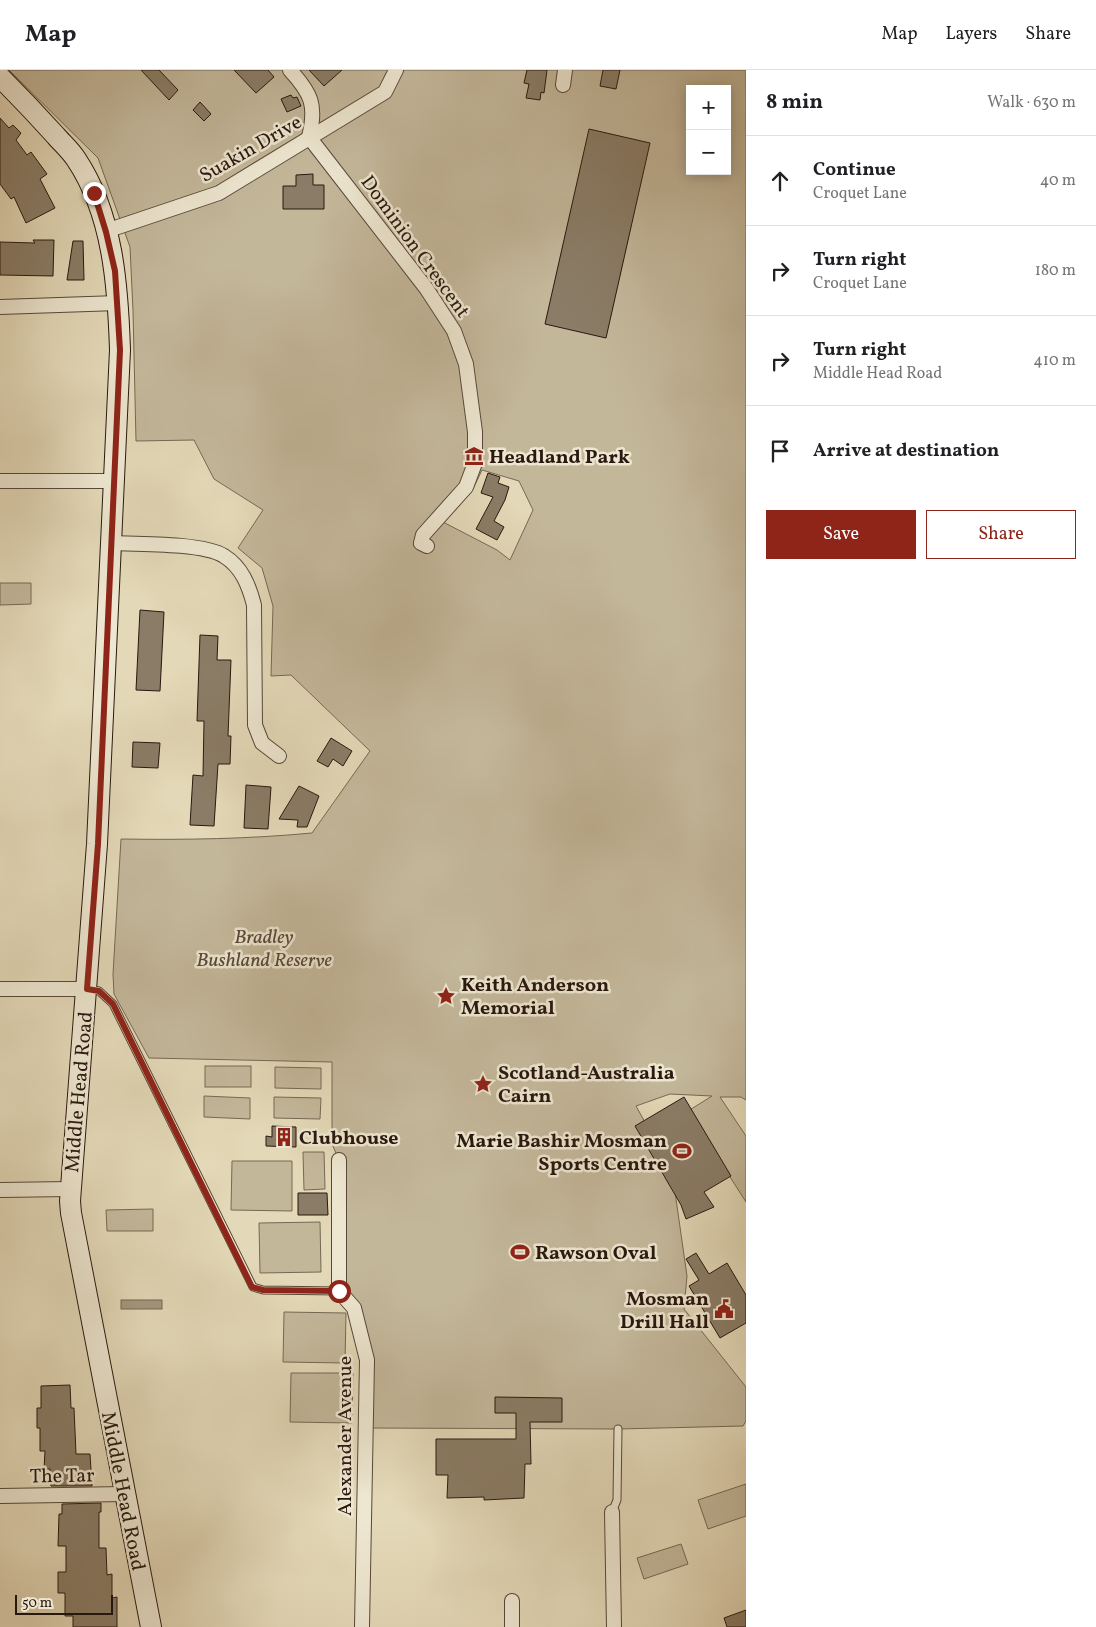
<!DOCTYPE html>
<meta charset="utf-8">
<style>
:root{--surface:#fff;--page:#f2f2f2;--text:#202124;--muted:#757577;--line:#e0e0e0;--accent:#8f2418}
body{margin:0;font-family:Vollkorn,serif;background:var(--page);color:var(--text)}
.controls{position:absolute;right:15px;top:15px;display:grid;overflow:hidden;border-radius:0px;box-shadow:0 2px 12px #0003}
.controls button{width:45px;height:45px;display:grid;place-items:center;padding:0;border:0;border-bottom:1px solid var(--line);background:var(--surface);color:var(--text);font:25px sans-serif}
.scale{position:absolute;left:15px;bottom:12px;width:98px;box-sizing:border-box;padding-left:5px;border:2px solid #29180f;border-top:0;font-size:14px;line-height:18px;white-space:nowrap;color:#29180f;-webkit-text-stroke:4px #ede6d0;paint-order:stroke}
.stop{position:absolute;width:15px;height:15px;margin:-11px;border:4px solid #8f2418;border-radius:50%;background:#fff}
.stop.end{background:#8f2418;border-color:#fff;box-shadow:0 1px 5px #0008}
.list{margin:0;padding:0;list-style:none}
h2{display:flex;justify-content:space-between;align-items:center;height:65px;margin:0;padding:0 20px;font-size:21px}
h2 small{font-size:16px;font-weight:400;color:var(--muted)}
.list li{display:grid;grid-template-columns:32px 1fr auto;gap:15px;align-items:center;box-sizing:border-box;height:90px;padding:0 20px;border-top:1px solid var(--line)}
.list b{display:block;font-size:19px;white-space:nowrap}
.list p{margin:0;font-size:16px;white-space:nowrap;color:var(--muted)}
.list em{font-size:16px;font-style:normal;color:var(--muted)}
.actions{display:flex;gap:10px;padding:15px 20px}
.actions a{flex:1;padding:11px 0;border:1px solid var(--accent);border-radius:0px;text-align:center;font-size:18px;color:var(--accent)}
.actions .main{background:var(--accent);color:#fff}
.icon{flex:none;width:28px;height:28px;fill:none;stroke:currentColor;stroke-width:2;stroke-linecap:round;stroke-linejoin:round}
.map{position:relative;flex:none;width:746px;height:1557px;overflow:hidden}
header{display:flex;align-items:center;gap:30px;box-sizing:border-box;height:70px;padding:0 25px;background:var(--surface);border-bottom:1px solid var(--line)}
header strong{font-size:24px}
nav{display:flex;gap:28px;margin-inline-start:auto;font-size:18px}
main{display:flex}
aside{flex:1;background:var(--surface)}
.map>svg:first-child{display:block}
.green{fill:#c3b79a;stroke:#766854;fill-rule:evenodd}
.water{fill:#a4977e;stroke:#736452}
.building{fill:#8a7c66;stroke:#29180f}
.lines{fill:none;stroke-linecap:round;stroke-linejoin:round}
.lane-casing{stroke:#584839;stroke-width:9}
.street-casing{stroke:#584839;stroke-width:16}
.secondary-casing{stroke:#29180f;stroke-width:22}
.lane{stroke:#ede6d0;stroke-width:7}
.street{stroke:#ede6d0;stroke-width:14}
.secondary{stroke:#ede6d0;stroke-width:20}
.route{stroke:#8f2418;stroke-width:6}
.labels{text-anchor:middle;stroke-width:5;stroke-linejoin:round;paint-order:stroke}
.street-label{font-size:20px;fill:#29180f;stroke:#ede6d0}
.poi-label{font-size:20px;font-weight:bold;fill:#29180f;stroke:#ede6d0;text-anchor:start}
.park-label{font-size:20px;font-style:italic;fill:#574839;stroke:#ede6d0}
</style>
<header>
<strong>Map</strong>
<nav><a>Map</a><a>Layers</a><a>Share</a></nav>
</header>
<main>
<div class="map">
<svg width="746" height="1557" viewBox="0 0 746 1557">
<rect width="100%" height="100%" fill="#e3d8b7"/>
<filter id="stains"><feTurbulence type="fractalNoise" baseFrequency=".004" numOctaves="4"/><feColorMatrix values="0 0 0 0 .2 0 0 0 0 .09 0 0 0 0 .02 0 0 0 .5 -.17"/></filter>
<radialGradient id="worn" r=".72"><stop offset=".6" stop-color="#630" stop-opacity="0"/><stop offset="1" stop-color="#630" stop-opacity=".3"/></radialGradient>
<g class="green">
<path d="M9,0H746V1030L741,1027H720L746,1066V1132L688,1041L712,1026L670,1024L636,1036L672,1101L687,1206L684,1239L746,1317V1351L743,1356L618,1359L367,1358V1290L354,1238L339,1221V1090L332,1074V992L149,988L114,924L113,904L121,769C185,770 248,769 312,763L370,681L291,605L271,606L273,536L262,498L238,478L263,440L214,409L194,370L136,371L133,241L130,177L98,88ZM690,19H727V101H690ZM482,400L519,411L533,440L510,490L497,480L443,452L472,421Z"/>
<polygon points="0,513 31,513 31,534 0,535"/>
<rect x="205" y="996" width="46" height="21"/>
<polygon points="275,997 321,998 321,1019 275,1018"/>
<polygon points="204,1026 250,1028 250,1049 204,1047"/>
<polygon points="274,1027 321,1028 320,1049 274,1048"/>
<polygon points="303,1082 324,1082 325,1119 304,1120"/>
<polygon points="232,1091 292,1091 292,1141 231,1140"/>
<polygon points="153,1139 153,1161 107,1161 106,1140"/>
<polygon points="320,1152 321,1202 260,1203 259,1153"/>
<polygon points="284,1242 346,1243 345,1293 283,1292"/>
<polygon points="291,1303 353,1303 352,1353 290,1352"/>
<polygon points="746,1414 746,1446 708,1459 698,1430"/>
<polygon points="681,1474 688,1494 644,1509 637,1488"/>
</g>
<rect class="water" x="121" y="1230" width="41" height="9"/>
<g class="building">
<polygon points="141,0 159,0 178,20 169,30"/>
<polygon points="234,0 268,0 274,7 256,23"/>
<polygon points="309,0 342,0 324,16"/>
<polygon points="527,0 547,0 544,23 541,22 540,30 526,28 529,14 524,13"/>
<polygon points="603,0 620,0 616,19 600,16"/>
<polygon points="291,25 293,28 297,27 301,36 287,42 281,29"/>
<polygon points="200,32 211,44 204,51 193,40"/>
<polygon points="0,48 9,58 13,55 21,63 16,70 27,85 31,82 47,104 40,109 55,138 26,153 14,127 11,129 0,114"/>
<polygon points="589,59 650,73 606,268 545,254"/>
<polygon points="313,104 313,115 324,115 324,139 283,139 283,116 296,116 296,105"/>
<polygon points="33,170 54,170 53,206 0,205 0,172 35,173"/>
<polygon points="73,171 83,171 84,210 67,210"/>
<polygon points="488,403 500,407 498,413 509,417 505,430 494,451 504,457 497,470 476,459 493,427 481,423"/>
<polygon points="140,540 164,542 160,621 136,620"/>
<polygon points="200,565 218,566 217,590 231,590 228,666 231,666 230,694 218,694 214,756 190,755 193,705 203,706 204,651 197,651"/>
<polygon points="331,668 352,681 343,696 333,689 328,697 317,691"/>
<polygon points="133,672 160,673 158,698 132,697"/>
<polygon points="246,715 271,717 268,759 244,758"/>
<polygon points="299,716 319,726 307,757 297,757 298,750 279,749"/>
<polygon points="684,1027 731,1106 704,1122 714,1137 686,1149 681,1135 635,1056"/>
<polygon points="272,1056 296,1057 296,1077 266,1076 266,1066 272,1067"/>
<polygon points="298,1123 327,1123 328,1145 298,1145"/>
<polygon points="696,1183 709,1204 727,1193 746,1225 746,1253 720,1268 689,1216 699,1210 686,1189"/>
<polygon points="70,1315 71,1338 74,1338 76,1384 90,1384 92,1416 51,1416 50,1399 44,1399 45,1381 40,1381 40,1358 37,1358 37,1338 41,1338 41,1316"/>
<polygon points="495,1327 562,1328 562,1352 530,1352 531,1394 525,1394 524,1428 484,1430 484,1427 447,1428 448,1405 436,1405 436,1369 516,1369 516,1343 495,1343"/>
<polygon points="101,1433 101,1442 99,1442 99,1478 106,1478 107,1505 112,1504 112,1528 117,1527 117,1557 73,1557 73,1546 65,1546 65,1523 58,1523 58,1502 66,1502 66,1476 58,1476 59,1444 62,1444 62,1434"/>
<polygon points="746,1540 746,1557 727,1557 724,1548"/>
</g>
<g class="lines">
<g class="lane-casing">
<g id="lane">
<polyline points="87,919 99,921 113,934 253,1217 263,1220 339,1221"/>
<polyline points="612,1442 617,1430 618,1359"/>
</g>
</g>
<g class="street-casing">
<g id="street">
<path d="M290,0C311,23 317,35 309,67L426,218L454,261L466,294L475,362V393L466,417L423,465L421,473L427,476"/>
<polyline points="563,15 565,0"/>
<polyline points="106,161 219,123 385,22 396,0"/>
<polyline points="0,237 118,233"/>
<polyline points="0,411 114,411"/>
<path d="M112,473C138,474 204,473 224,486C242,497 249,516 254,535L255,655L262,673L279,686"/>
<polyline points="0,919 87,919"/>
<polyline points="339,1090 339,1221 354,1238 367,1290 362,1557"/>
<polyline points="0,1120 70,1119"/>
<polyline points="0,1426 125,1424"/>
<polyline points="612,1442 614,1557"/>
<polyline points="512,1531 512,1557"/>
</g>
</g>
<g class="secondary-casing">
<path id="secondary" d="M0,7C19,26 38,46 56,66C62,73 70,80 76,89C113,144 118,216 120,280L97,774L70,1131L71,1143L151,1557"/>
</g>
<use href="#lane" class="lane"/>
<use href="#street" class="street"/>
<use href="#secondary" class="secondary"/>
</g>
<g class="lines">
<polyline class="route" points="94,123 106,162 115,201 120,280 98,774 87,919 99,921 113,934 252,1217 263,1220 339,1221"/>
</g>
<defs>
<g id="museum-bare" transform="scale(1.5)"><path d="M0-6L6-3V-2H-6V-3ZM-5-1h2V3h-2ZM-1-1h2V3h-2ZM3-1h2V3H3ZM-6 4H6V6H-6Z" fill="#8f2418" stroke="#ede6d0" stroke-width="2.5" paint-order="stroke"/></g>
<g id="sight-bare" transform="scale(1.5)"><path d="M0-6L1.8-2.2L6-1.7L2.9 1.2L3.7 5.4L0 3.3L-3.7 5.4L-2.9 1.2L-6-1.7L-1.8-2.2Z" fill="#8f2418" stroke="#ede6d0" stroke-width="2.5" paint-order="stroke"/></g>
<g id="building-bare" transform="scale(1.5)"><path d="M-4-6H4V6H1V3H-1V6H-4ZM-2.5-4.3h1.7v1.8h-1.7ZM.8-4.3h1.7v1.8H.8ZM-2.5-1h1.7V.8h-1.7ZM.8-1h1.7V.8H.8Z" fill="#8f2418" stroke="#ede6d0" stroke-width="2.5" paint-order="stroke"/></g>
<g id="stadium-bare" transform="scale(1.5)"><path d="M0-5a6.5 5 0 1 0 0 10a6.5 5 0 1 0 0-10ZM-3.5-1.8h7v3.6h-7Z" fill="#8f2418" stroke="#ede6d0" stroke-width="2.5" paint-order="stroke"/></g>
<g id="civic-bare" transform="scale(1.5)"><path d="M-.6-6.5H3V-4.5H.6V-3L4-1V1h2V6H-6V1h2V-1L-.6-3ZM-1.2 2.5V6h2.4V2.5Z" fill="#8f2418" stroke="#ede6d0" stroke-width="2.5" paint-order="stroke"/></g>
</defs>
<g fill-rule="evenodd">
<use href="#museum-bare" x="474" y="386"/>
<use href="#sight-bare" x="446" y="926"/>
<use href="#sight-bare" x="483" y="1014"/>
<use href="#building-bare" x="284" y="1067"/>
<use href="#stadium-bare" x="682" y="1081"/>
<use href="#stadium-bare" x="520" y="1182"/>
<use href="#civic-bare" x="724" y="1239"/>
</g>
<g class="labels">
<g class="street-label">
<text transform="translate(250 78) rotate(-30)" y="7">Suakin Drive</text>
<text transform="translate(416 176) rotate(54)" y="7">Dominion Crescent</text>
<text transform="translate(78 1022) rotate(-85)" y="7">Middle Head Road</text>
<text transform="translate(344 1366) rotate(-90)" y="7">Alexander Avenue</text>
<text transform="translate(62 1405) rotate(-1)" y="7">The Tar</text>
<text transform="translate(124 1421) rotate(79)" y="7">Middle Head Road</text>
</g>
<g class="poi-label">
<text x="489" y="393">Headland Park</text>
<text x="461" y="921">Keith Anderson<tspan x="461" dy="23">Memorial</tspan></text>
<text x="498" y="1009">Scotland-Australia<tspan x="498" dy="23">Cairn</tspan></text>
<text x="299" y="1074">Clubhouse</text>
<text x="667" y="1077" text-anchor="end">Marie Bashir Mosman<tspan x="667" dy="23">Sports Centre</tspan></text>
<text x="535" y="1189">Rawson Oval</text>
<text x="709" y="1235" text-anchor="end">Mosman<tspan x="709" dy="23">Drill Hall</tspan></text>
</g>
<g class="park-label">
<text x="264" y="873">Bradley<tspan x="264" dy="23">Bushland Reserve</tspan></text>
</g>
</g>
<rect width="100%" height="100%" filter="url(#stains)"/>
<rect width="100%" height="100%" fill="url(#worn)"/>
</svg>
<div class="controls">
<button>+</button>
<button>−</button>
</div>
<div class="scale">50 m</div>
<div class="stop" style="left:339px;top:1221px"></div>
<div class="stop end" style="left:94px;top:123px"></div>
</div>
<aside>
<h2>8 min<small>Walk · 630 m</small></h2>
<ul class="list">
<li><svg class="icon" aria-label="ahead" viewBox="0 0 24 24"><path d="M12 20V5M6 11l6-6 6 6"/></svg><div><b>Continue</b><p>Croquet Lane</p></div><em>40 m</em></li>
<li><svg class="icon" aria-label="right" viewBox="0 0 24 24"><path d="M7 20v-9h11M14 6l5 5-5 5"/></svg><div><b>Turn right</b><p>Croquet Lane</p></div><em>180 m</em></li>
<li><svg class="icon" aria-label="right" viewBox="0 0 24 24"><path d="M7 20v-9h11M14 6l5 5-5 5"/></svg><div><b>Turn right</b><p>Middle Head Road</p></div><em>410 m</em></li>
<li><svg class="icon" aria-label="arrive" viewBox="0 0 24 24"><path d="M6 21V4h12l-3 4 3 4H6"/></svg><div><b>Arrive at destination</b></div></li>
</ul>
<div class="actions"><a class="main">Save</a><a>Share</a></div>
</aside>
</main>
